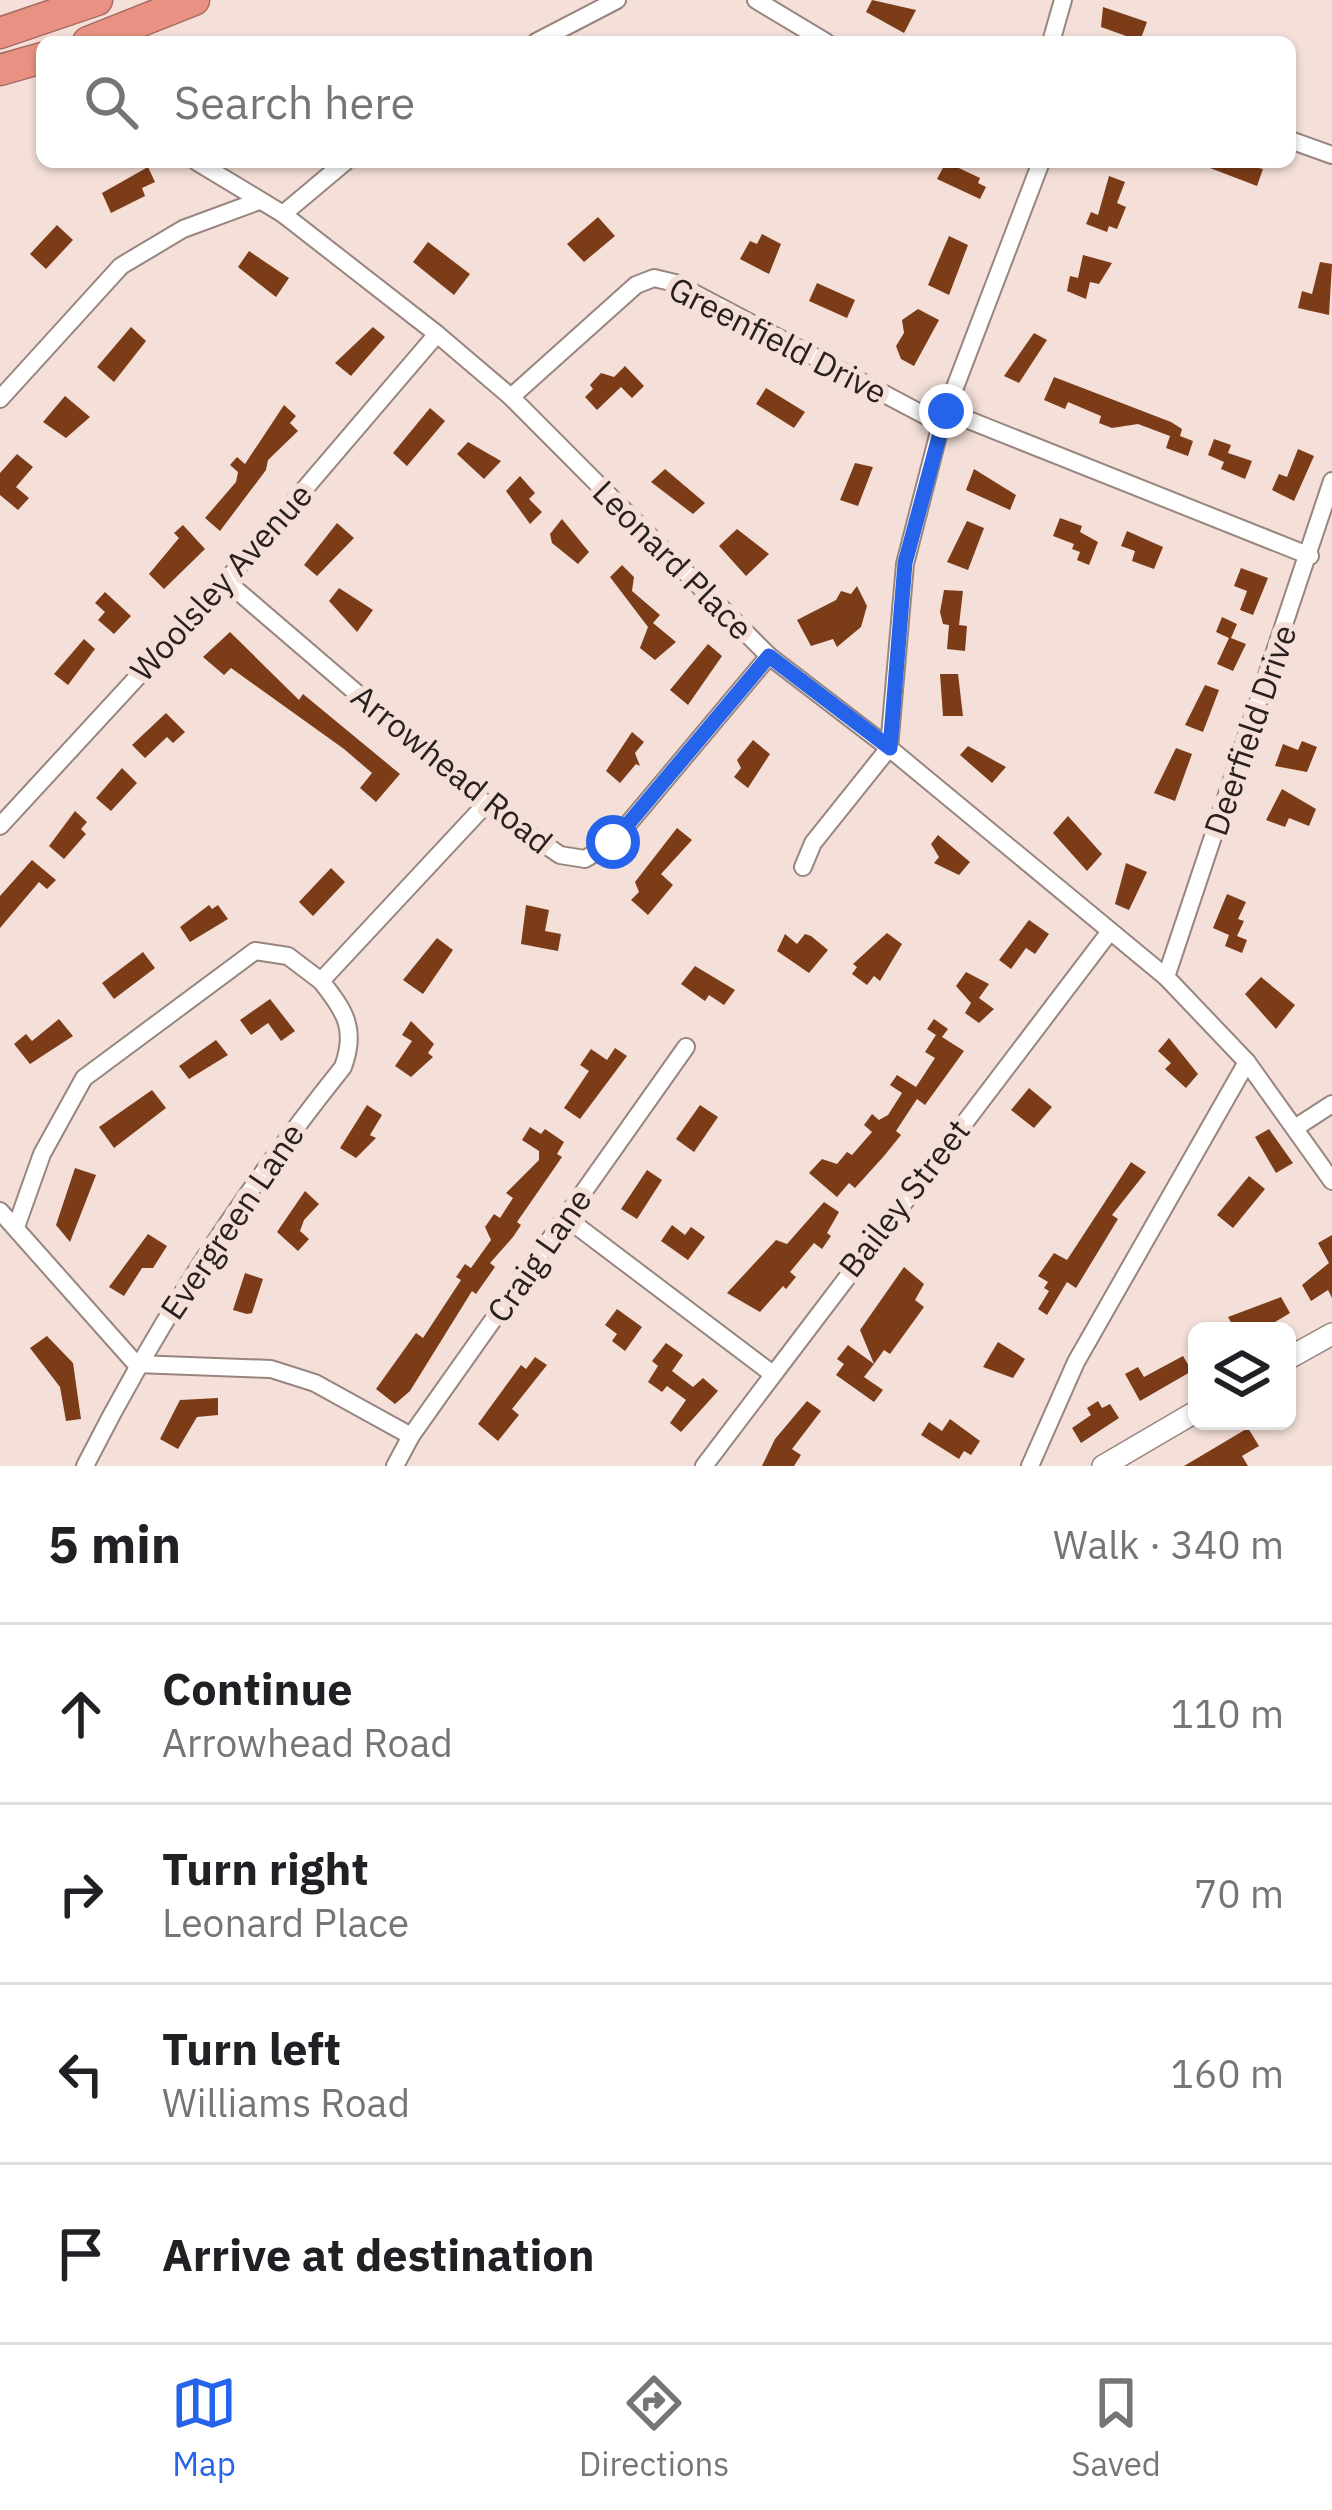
<!DOCTYPE html>
<meta charset="utf-8">
<style>
:root{--surface:#fff;--page:#f6f6f6;--text:#202124;--muted:#757577;--line:#e0e0e0;--accent:#2563eb}
body{margin:0;font-family:"IBM Plex Sans",sans-serif;background:var(--page);color:var(--text)}
.controls{position:absolute;right:36px;bottom:36px;display:grid;overflow:hidden;border-radius:18px;box-shadow:0 3px 9px #0004}
.controls button{width:108px;height:108px;display:grid;place-items:center;padding:0;border:0;border-bottom:3px solid var(--line);background:var(--surface);color:var(--text);font:60px sans-serif}
.stop{position:absolute;width:36px;height:36px;margin:-27px;border:9px solid #2563eb;border-radius:50%;background:#fff}
.stop.end{background:#2563eb;border-color:#fff;box-shadow:0 3px 12px #0008}
.list{margin:0;padding:0;list-style:none}
h2{display:flex;justify-content:space-between;align-items:center;height:156px;margin:0;padding:0 48px;font-size:51px}
h2 small{font-size:39px;font-weight:400;color:var(--muted)}
.list li{display:grid;grid-template-columns:78px 1fr auto;gap:36px;align-items:center;box-sizing:border-box;height:180px;padding:0 48px;border-top:3px solid var(--line)}
.list b{display:block;font-size:45px;white-space:nowrap}
.list p{margin:0;font-size:39px;white-space:nowrap;color:var(--muted)}
.list em{font-size:39px;font-style:normal;color:var(--muted)}
.icon{flex:none;width:66px;height:66px;fill:none;stroke:currentColor;stroke-width:2;stroke-linecap:round;stroke-linejoin:round}
.map{position:relative;flex:none;width:1332px;height:1466px;overflow:hidden}
.search{position:absolute;background:var(--surface);box-shadow:0 3px 9px #0004;left:36px;right:36px;top:36px;height:132px;display:flex;align-items:center;gap:30px;box-sizing:border-box;padding:0 42px;border-radius:18px;color:var(--muted);font-size:45px}
.sheet{height:876px;background:var(--surface)}
nav{display:flex;justify-content:space-around;align-items:center;box-sizing:border-box;height:168px;border-top:3px solid var(--line);background:var(--surface);font-size:33px;color:var(--muted)}
nav a{display:grid;justify-items:center;gap:6px}
nav .on{color:var(--accent)}
.map>svg:first-child{display:block}
.building{fill:#7d3c18}
.lines{fill:none;stroke-linecap:round;stroke-linejoin:round}
.minor-casing{stroke:#98857e;stroke-width:20}
.tertiary-casing{stroke:#98857e;stroke-width:24}
.motorway-casing{stroke:#a66a60;stroke-width:33}
.minor{stroke:#fff;stroke-width:16}
.tertiary{stroke:#fff;stroke-width:21}
.motorway{stroke:#e99283;stroke-width:30}
.route{stroke:#2563eb;stroke-width:15}
.labels{text-anchor:middle;stroke-width:12;stroke-linejoin:round;paint-order:stroke}
.street-label{font-size:33px;fill:#29211f;stroke:#f4e0d9}
</style>
<div class="map">
<svg width="1332" height="1466" viewBox="0 0 1332 1466">
<rect width="100%" height="100%" fill="#f4e0d9"/>
<g class="building">
<polygon points="872,0 916,10 904,33 866,12"/>
<polygon points="1103,7 1147,22 1140,41 1101,27"/>
<polygon points="946,162 980,178 978,183 986,187 980,199 937,179"/>
<polygon points="1230,162 1263,169 1257,186 1197,163"/>
<polygon points="148,167 155,182 142,188 145,196 111,213 102,193"/>
<polygon points="1109,176 1125,182 1117,203 1126,207 1117,229 1109,226 1107,232 1086,224 1091,212 1098,215"/>
<polygon points="598,217 615,236 584,262 567,244"/>
<polygon points="57,225 73,240 46,269 30,254"/>
<polygon points="762,234 781,244 769,274 740,259 750,241 757,244"/>
<polygon points="949,236 968,245 949,295 928,285"/>
<polygon points="428,242 470,274 454,295 413,262"/>
<polygon points="249,251 289,278 276,297 238,267"/>
<polygon points="1083,255 1112,263 1099,284 1090,282 1086,299 1067,291 1070,276 1078,278"/>
<polygon points="1320,262 1332,264 1329,315 1298,308 1302,291 1312,294"/>
<polygon points="817,283 855,300 847,318 809,301"/>
<polygon points="918,309 939,320 914,366 901,359 896,346 904,333 902,320"/>
<polygon points="131,327 146,341 114,382 97,367"/>
<polygon points="373,327 385,337 351,376 335,363"/>
<polygon points="1034,333 1047,340 1019,383 1004,376"/>
<polygon points="625,366 644,386 632,398 621,387 597,410 585,397 593,389 590,385 601,373 614,377"/>
<polygon points="1054,377 1171,422 1182,429 1180,436 1193,441 1188,456 1166,448 1170,436 1138,424 1112,428 1099,423 1101,416 1068,402 1065,409 1044,400"/>
<polygon points="766,388 805,412 794,428 756,404"/>
<polygon points="65,396 90,417 66,438 43,422"/>
<polygon points="284,405 296,416 290,423 298,431 268,460 266,470 220,531 205,518 236,482 238,472 230,465 237,457 245,464"/>
<polygon points="430,408 445,421 407,466 393,453"/>
<polygon points="1214,439 1231,445 1228,453 1252,461 1245,479 1221,469 1224,462 1208,455"/>
<polygon points="468,442 501,461 484,479 457,454"/>
<polygon points="1298,449 1314,456 1294,501 1272,490 1279,474 1287,477"/>
<polygon points="17,454 33,467 16,487 29,498 18,510 0,495 0,473"/>
<polygon points="855,463 873,467 858,506 840,500"/>
<polygon points="665,469 705,503 693,514 651,482"/>
<polygon points="974,469 1016,495 1010,510 966,490"/>
<polygon points="520,476 535,493 529,499 542,512 530,524 506,491"/>
<polygon points="1060,518 1082,526 1080,532 1098,542 1089,565 1077,560 1080,552 1072,549 1074,544 1053,536"/>
<polygon points="562,519 589,552 578,564 552,543 550,534"/>
<polygon points="967,521 984,528 968,570 947,562"/>
<polygon points="337,523 354,538 317,576 304,565"/>
<polygon points="183,525 205,549 164,589 149,574 179,538 174,533"/>
<polygon points="737,529 769,554 746,576 719,546"/>
<polygon points="1127,531 1163,547 1154,569 1132,561 1135,551 1121,546"/>
<polygon points="622,565 634,577 632,591 660,615 653,623 676,642 655,660 640,648 648,627 610,577"/>
<polygon points="1241,568 1268,578 1253,615 1240,610 1247,591 1234,586"/>
<polygon points="857,586 867,606 861,627 837,647 833,639 811,646 797,620 836,600 841,591 851,594"/>
<polygon points="339,588 373,610 357,632 329,601"/>
<polygon points="944,590 963,591 959,625 967,626 965,651 947,649 949,625 943,624 940,612"/>
<polygon points="105,592 131,616 114,634 98,620 105,612 95,603"/>
<polygon points="1222,617 1237,624 1231,638 1246,644 1233,671 1217,664 1229,638 1216,632"/>
<polygon points="230,632 299,700 303,694 400,774 376,802 360,788 372,773 344,749 231,668 224,675 203,657"/>
<polygon points="84,639 95,649 68,685 54,674"/>
<polygon points="708,644 722,656 688,705 670,690"/>
<polygon points="940,674 958,674 963,716 943,716"/>
<polygon points="1205,685 1219,690 1203,732 1185,725"/>
<polygon points="166,713 185,732 173,743 167,737 145,758 132,745"/>
<polygon points="632,732 644,742 635,753 640,766 636,764 620,783 606,771"/>
<polygon points="753,740 770,754 748,788 734,777 741,768 737,760"/>
<polygon points="1302,741 1317,747 1307,772 1275,766 1283,744 1298,750"/>
<polygon points="968,746 1006,767 992,783 960,755"/>
<polygon points="1176,748 1192,754 1175,801 1154,793"/>
<polygon points="122,768 137,783 111,811 96,798"/>
<polygon points="1282,789 1316,809 1309,826 1289,818 1285,827 1266,820"/>
<polygon points="75,811 87,822 81,829 86,834 64,859 49,846"/>
<polygon points="1068,816 1102,854 1087,871 1053,833"/>
<polygon points="677,828 692,840 661,874 673,885 648,915 631,900 639,892 635,882"/>
<polygon points="938,835 970,862 959,875 934,863 939,857 931,844"/>
<polygon points="32,860 56,880 47,889 39,882 0,928 0,896"/>
<polygon points="1126,863 1147,872 1129,910 1115,904"/>
<polygon points="331,868 345,882 313,916 299,902"/>
<polygon points="1227,894 1246,902 1238,919 1244,921 1237,936 1247,940 1242,953 1225,946 1229,935 1213,928"/>
<polygon points="209,905 212,909 218,905 228,919 190,942 180,927"/>
<polygon points="526,905 549,910 545,931 561,934 558,951 521,944"/>
<polygon points="1029,920 1049,934 1035,954 1026,948 1011,969 999,960"/>
<polygon points="887,933 902,944 880,981 874,976 867,985 852,974 857,967 853,964"/>
<polygon points="785,934 797,944 805,934 811,936 828,950 809,973 777,951"/>
<polygon points="437,938 453,950 423,994 403,980"/>
<polygon points="143,952 155,968 114,999 102,983"/>
<polygon points="695,966 735,990 724,1005 709,995 705,1001 681,984"/>
<polygon points="966,972 989,984 979,998 994,1009 979,1023 965,1013 971,1003 956,986"/>
<polygon points="1261,977 1295,1005 1276,1029 1245,994"/>
<polygon points="270,999 295,1031 281,1041 268,1023 251,1035 240,1020"/>
<polygon points="59,1019 73,1036 30,1064 14,1044 26,1034 32,1041"/>
<polygon points="934,1019 948,1029 942,1037 964,1051 925,1105 917,1099 896,1131 901,1135 884,1156 855,1188 849,1183 837,1197 809,1173 822,1159 837,1164 847,1152 852,1155 872,1132 864,1125 872,1114 879,1120 888,1115 902,1093 890,1085 897,1075 916,1087 935,1058 925,1052 936,1035 927,1029"/>
<polygon points="411,1021 434,1044 428,1053 433,1057 411,1077 395,1066 412,1041 402,1035"/>
<polygon points="1169,1038 1198,1074 1186,1088 1165,1069 1171,1063 1158,1051"/>
<polygon points="216,1040 228,1055 189,1079 179,1066"/>
<polygon points="615,1048 627,1056 580,1119 564,1108 589,1071 580,1065 591,1049 607,1060"/>
<polygon points="1029,1088 1052,1107 1034,1128 1011,1110"/>
<polygon points="152,1090 166,1108 114,1148 99,1127"/>
<polygon points="367,1105 382,1115 370,1135 376,1138 356,1158 340,1148"/>
<polygon points="700,1105 718,1117 694,1152 676,1139"/>
<polygon points="530,1127 541,1134 545,1129 564,1142 557,1154 562,1157 517,1222 521,1225 513,1237 490,1263 495,1267 476,1294 472,1291 410,1391 395,1404 376,1389 416,1333 423,1338 461,1280 456,1277 465,1264 471,1268 491,1240 485,1227 494,1214 500,1218 513,1198 506,1193 539,1160 539,1151 522,1140"/>
<polygon points="1269,1129 1293,1163 1276,1173 1255,1137"/>
<polygon points="1131,1162 1146,1172 1112,1215 1118,1219 1076,1288 1067,1282 1047,1315 1038,1309 1049,1291 1044,1288 1048,1282 1038,1276 1054,1253 1067,1260"/>
<polygon points="75,1168 96,1175 70,1242 56,1225"/>
<polygon points="647,1170 662,1180 637,1219 621,1209"/>
<polygon points="1249,1176 1265,1189 1233,1228 1217,1215"/>
<polygon points="305,1191 319,1204 304,1220 300,1231 309,1239 298,1251 277,1232"/>
<polygon points="824,1202 839,1212 827,1233 831,1236 822,1249 814,1243 790,1272 796,1277 786,1289 783,1286 760,1312 727,1293 776,1240 787,1244"/>
<polygon points="672,1225 685,1235 691,1227 705,1237 688,1260 661,1241"/>
<polygon points="148,1234 167,1246 153,1268 142,1268 124,1296 109,1287"/>
<polygon points="1332,1235 1332,1298 1328,1290 1311,1301 1302,1285 1329,1263 1318,1243"/>
<polygon points="904,1267 924,1284 915,1300 924,1307 890,1354 884,1350 874,1364 860,1330"/>
<polygon points="245,1273 263,1279 252,1313 247,1314 233,1310"/>
<polygon points="1281,1297 1290,1313 1260,1331 1236,1331 1228,1317"/>
<polygon points="617,1309 642,1327 625,1351 612,1341 617,1334 605,1325"/>
<polygon points="47,1336 73,1363 81,1419 66,1421 60,1387 30,1348"/>
<polygon points="998,1342 1025,1359 1013,1378 983,1367"/>
<polygon points="666,1343 683,1355 672,1371 693,1387 703,1378 718,1391 681,1432 670,1423 686,1400 667,1386 662,1392 648,1382 658,1366 652,1361"/>
<polygon points="848,1345 874,1364 864,1377 883,1390 874,1402 836,1375 844,1364 837,1359"/>
<polygon points="1183,1356 1192,1371 1140,1401 1125,1374 1138,1367 1144,1377"/>
<polygon points="535,1357 547,1365 512,1409 519,1415 498,1441 478,1424 521,1365 526,1369"/>
<polygon points="218,1398 218,1415 197,1417 178,1449 160,1439 180,1400"/>
<polygon points="807,1401 821,1411 792,1449 801,1455 794,1466 762,1466 775,1439"/>
<polygon points="1098,1401 1102,1408 1110,1404 1119,1418 1081,1443 1072,1428 1091,1415 1087,1408"/>
<polygon points="950,1419 980,1441 971,1455 964,1451 959,1459 921,1435 929,1422 942,1431"/>
<polygon points="1248,1428 1259,1446 1242,1456 1248,1466 1184,1466"/>
</g>
<g class="lines">
<g class="minor-casing">
<g id="minor">
<polyline points="756,0 826,42"/>
<polyline points="536,42 617,0"/>
<polyline points="1051,42 1063,0"/>
<polyline points="1290,140 1332,155"/>
<polyline points="197,162 283,214 437,334 511,397 769,656 889,748 1166,977 1247,1062 1332,1181"/>
<polyline points="283,214 345,162"/>
<polyline points="511,397 636,285 654,278 675,283 941,424"/>
<polyline points="0,399 121,266 183,229 259,201"/>
<polyline points="946,411 1310,556"/>
<polyline points="226,581 486,804 560,855 585,859 613,842 769,656"/>
<polyline points="0,826 226,581 437,334"/>
<polyline points="803,867 813,843 889,748 905,564 941,424 1041,162"/>
<polyline points="1166,977 1332,481"/>
<polyline points="1298,1126 1332,1104"/>
<polyline points="0,1211 136,1364 271,1369 315,1383 411,1436"/>
<polyline points="565,1217 770,1372"/>
<polyline points="16,1227 42,1154 84,1078 255,951 288,956 321,981 486,804"/>
<path d="M85,1466C157,1323 243,1192 343,1067C357,1029 345,1011 321,981"/>
<polyline points="395,1466 411,1436 686,1047"/>
<polyline points="704,1466 1108,934"/>
<polyline points="1030,1466 1076,1362 1247,1062"/>
</g>
</g>
<g class="tertiary-casing">
<g id="tertiary">
<polyline points="1287,1359 1332,1334"/>
<polyline points="1103,1466 1197,1411"/>
</g>
</g>
<g class="motorway-casing">
<g id="motorway">
<polyline points="0,33 97,0"/>
<polyline points="88,42 194,0"/>
<polyline points="0,70 42,58"/>
</g>
</g>
<use href="#minor" class="minor"/>
<use href="#tertiary" class="tertiary"/>
<use href="#motorway" class="motorway"/>
</g>
<g class="lines">
<polyline class="route" points="613,842 769,656 890,748 905,563 946,411"/>
</g>
<g class="labels">
<g class="street-label">
<text transform="translate(778 340) rotate(27)" y="12">Greenfield Drive</text>
<text transform="translate(673 560) rotate(45)" y="12">Leonard Place</text>
<text transform="translate(221 582) rotate(-48)" y="12">Woolsley Avenue</text>
<text transform="translate(1250 730) rotate(-71)" y="12">Deerfield Drive</text>
<text transform="translate(452 769) rotate(39)" y="12">Arrowhead Road</text>
<text transform="translate(904 1198) rotate(-52)" y="12">Bailey Street</text>
<text transform="translate(232 1221) rotate(-56)" y="12">Evergreen Lane</text>
<text transform="translate(539 1255) rotate(-55)" y="12">Craig Lane</text>
</g>
</g>
</svg>
<div class="controls">
<button><svg class="icon" aria-label="layers" viewBox="0 0 24 24"><path d="M12 4l9 5-9 5-9-5zM3 14l9 5 9-5"/></svg></button>
</div>
<div class="stop" style="left:613px;top:842px"></div>
<div class="stop end" style="left:946px;top:411px"></div>
<div class="search"><svg class="icon" aria-label="search" viewBox="0 0 24 24"><circle cx="10" cy="10" r="6"/><path d="M15 15l6 6"/></svg>Search here</div>
</div>
<section class="sheet">
<h2>5 min<small>Walk · 340 m</small></h2>
<ul class="list">
<li><svg class="icon" aria-label="ahead" viewBox="0 0 24 24"><path d="M12 20V5M6 11l6-6 6 6"/></svg><div><b>Continue</b><p>Arrowhead Road</p></div><em>110 m</em></li>
<li><svg class="icon" aria-label="right" viewBox="0 0 24 24"><path d="M7 20v-9h11M14 6l5 5-5 5"/></svg><div><b>Turn right</b><p>Leonard Place</p></div><em>70 m</em></li>
<li><svg class="icon" aria-label="left" viewBox="0 0 24 24"><path d="M17 20v-9H6M10 6l-5 5 5 5"/></svg><div><b>Turn left</b><p>Williams Road</p></div><em>160 m</em></li>
<li><svg class="icon" aria-label="arrive" viewBox="0 0 24 24"><path d="M6 21V4h12l-3 4 3 4H6"/></svg><div><b>Arrive at destination</b></div></li>
</ul>
</section>
<nav>
<a class="on"><svg class="icon" aria-label="map" viewBox="0 0 24 24"><path d="M3 6l6-2 6 2 6-2v14l-6 2-6-2-6 2zM9 4v14M15 6v14"/></svg>Map</a>
<a><svg class="icon" aria-label="directions" viewBox="0 0 24 24"><path d="M12 3l9 9-9 9-9-9zM9 14v-3h6M13 9l2 2-2 2"/></svg>Directions</a>
<a><svg class="icon" aria-label="saved" viewBox="0 0 24 24"><path d="M7 4h10v16l-5-4-5 4z"/></svg>Saved</a>
</nav>
